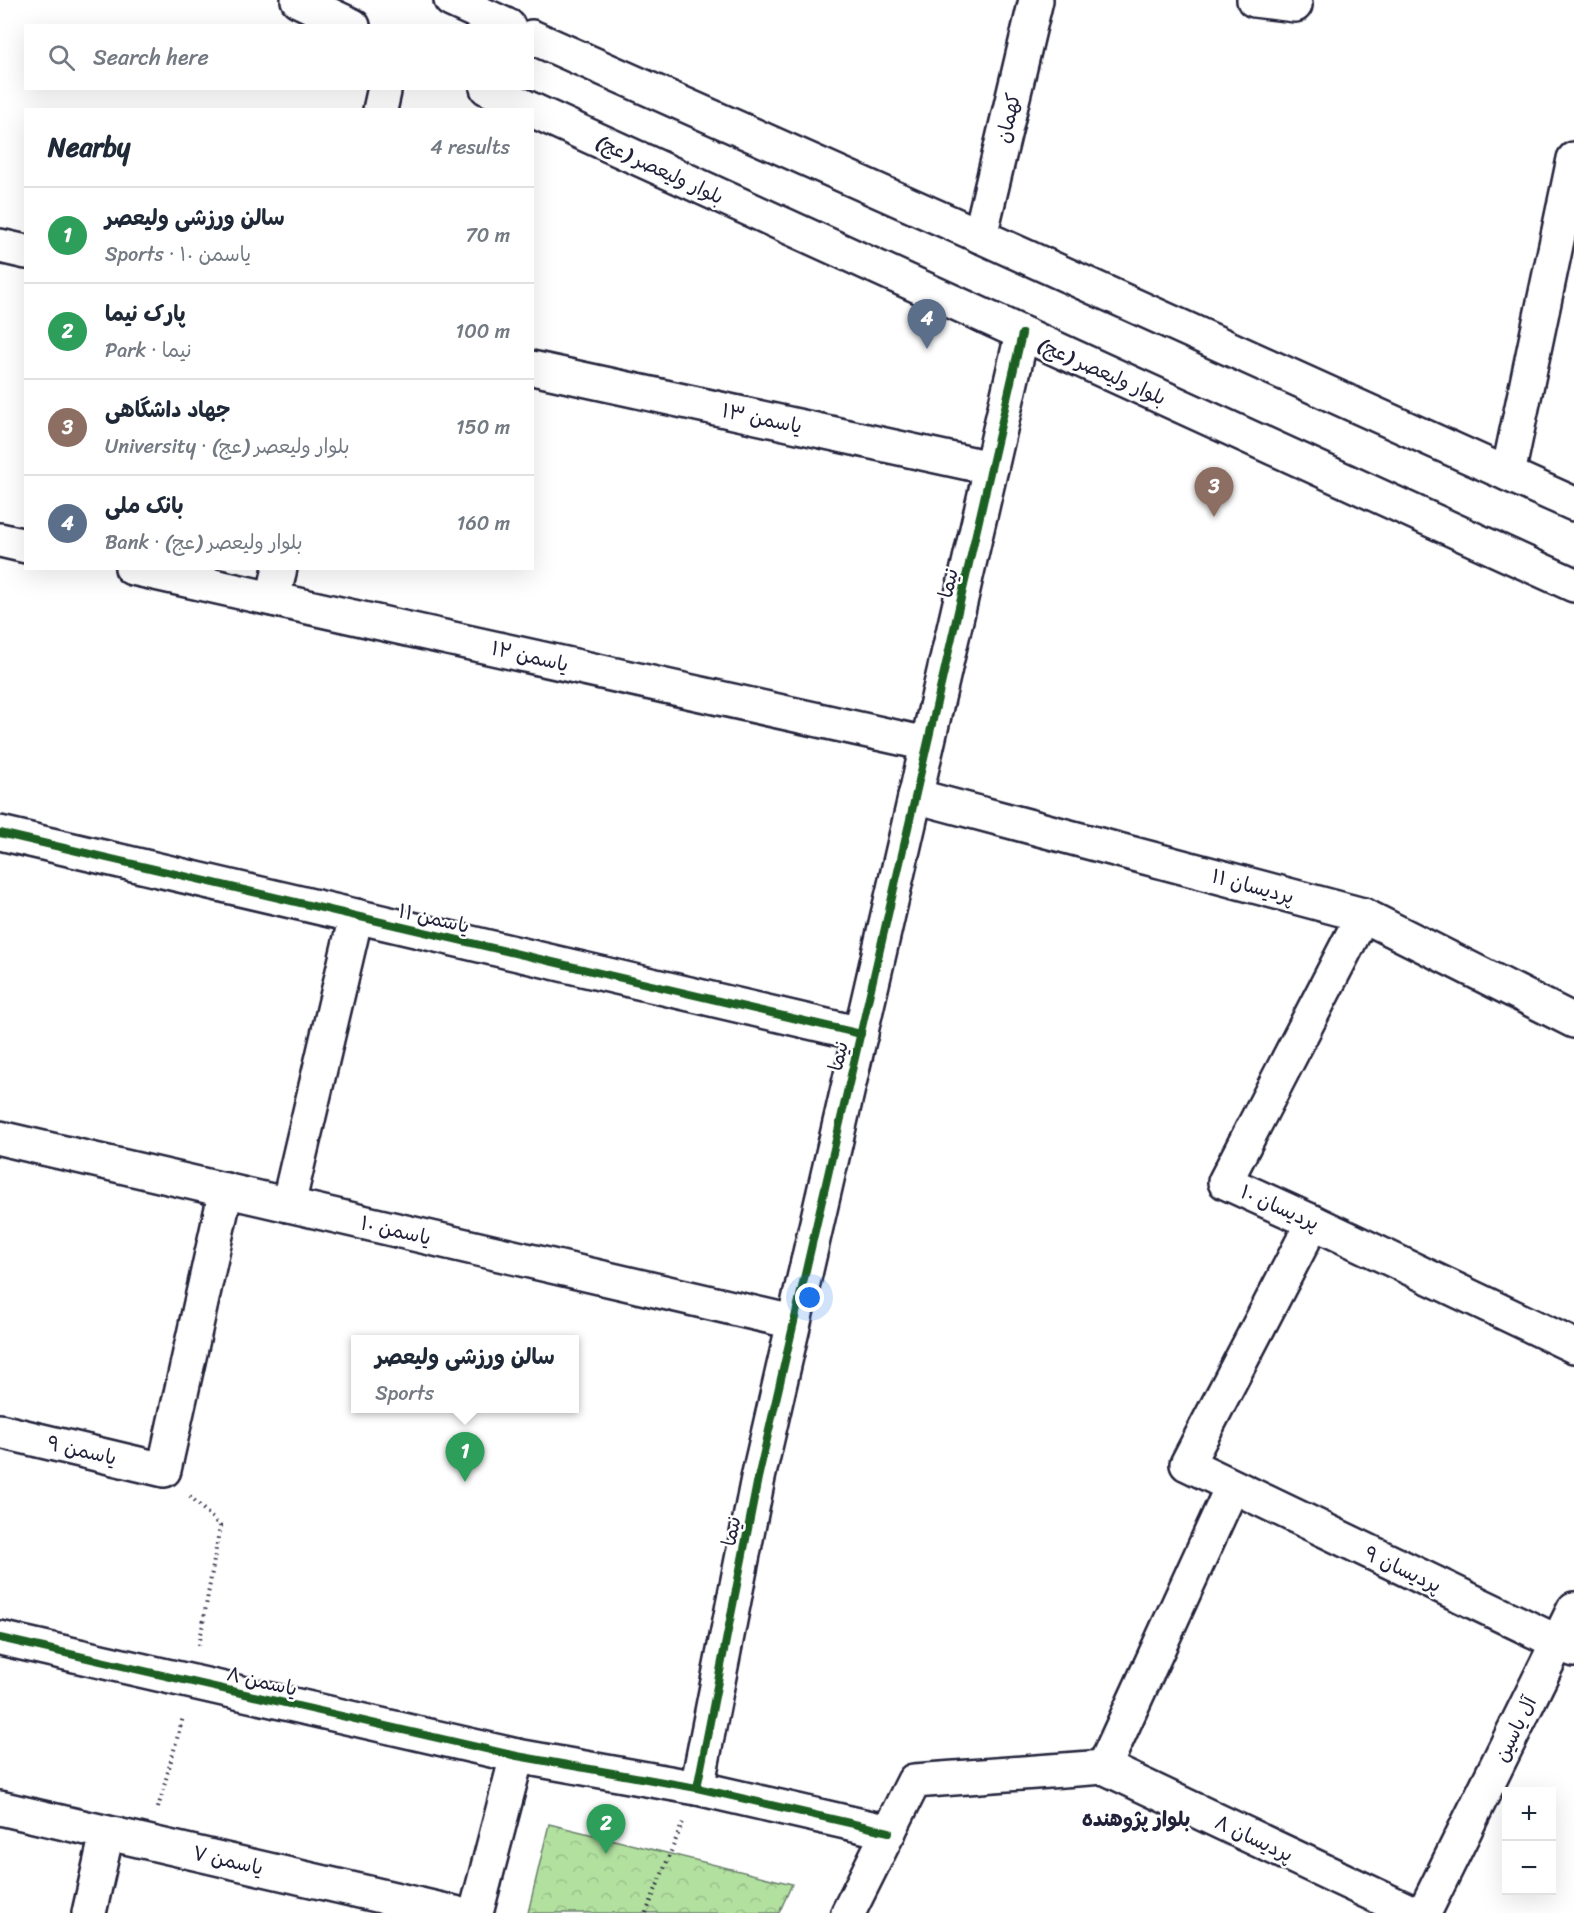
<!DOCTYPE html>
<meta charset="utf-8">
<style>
:root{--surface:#fff;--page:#f2f2f3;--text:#1f2937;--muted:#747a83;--line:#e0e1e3;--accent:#1f6fb2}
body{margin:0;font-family:Sriracha,"Playpen Sans Arabic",sans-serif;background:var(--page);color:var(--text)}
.controls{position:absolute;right:18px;bottom:18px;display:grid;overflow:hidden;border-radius:0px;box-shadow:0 6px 24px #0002}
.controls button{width:54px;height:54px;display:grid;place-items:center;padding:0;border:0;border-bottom:2px solid var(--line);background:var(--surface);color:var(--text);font:30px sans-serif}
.you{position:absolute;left:810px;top:1298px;width:21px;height:21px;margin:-15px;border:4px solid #fff;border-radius:50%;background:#1a73e8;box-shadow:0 0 0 9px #1a73e833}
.badge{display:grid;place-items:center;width:39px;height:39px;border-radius:50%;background:var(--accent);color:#fff;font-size:20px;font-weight:700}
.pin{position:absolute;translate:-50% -50px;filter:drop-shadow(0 2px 3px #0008)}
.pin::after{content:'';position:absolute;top:32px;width:21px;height:18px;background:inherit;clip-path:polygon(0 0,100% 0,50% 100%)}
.popup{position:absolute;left:351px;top:1335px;width:228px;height:78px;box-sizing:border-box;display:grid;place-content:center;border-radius:0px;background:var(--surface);filter:drop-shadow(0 2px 4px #0005);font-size:20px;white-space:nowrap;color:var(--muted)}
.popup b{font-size:22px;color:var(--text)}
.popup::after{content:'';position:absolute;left:50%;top:100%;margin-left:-12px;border:12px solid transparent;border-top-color:var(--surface)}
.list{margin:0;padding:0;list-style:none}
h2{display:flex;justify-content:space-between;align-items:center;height:78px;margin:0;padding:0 24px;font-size:26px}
h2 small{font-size:20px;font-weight:400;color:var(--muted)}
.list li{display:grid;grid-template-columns:39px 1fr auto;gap:18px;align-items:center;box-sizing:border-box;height:96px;padding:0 24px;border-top:2px solid var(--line)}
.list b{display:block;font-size:22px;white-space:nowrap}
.list p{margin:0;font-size:20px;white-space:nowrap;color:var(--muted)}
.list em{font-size:20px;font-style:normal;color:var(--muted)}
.icon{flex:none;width:33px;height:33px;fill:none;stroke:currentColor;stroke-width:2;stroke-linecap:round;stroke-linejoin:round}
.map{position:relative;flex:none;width:1574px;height:1913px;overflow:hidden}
.search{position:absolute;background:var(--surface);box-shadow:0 6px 24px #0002;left:24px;top:24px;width:510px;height:66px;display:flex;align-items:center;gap:15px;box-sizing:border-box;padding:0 21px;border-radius:0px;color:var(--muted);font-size:22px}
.panel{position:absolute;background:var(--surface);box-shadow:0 6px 24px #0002;left:24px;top:108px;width:510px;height:462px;border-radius:0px}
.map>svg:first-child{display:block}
.park{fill:url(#park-crowns);stroke:#6a816d;stroke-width:1.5}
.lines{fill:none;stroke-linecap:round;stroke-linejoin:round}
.minor-casing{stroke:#22223b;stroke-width:38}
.secondary-casing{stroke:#22223b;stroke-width:38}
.path{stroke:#22223b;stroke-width:4;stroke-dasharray:1.5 4.5;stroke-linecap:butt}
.minor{stroke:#fff;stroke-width:33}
.secondary{stroke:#fff;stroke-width:33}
.cycleway-casing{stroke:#fff;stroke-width:11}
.cycleway{stroke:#1b5e20;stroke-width:8}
.labels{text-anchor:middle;stroke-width:5;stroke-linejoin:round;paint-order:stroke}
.street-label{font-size:20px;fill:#22223b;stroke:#fff}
.neighbourhood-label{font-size:21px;font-weight:bold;fill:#22223b;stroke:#fff}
</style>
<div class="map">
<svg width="1574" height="1913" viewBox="0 0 1574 1913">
<defs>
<pattern id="park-crowns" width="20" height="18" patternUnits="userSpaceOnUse" patternTransform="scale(1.5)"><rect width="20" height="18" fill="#b2e09f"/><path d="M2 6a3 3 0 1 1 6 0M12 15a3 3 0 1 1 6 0" fill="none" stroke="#99c08a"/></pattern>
</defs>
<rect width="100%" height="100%" fill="#fff"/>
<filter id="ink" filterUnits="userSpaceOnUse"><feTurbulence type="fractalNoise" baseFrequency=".0167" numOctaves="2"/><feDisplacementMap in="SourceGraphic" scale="12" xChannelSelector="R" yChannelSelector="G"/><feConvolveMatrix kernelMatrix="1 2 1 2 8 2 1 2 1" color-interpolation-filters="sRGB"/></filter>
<g filter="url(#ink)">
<polygon class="park" points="549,1824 792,1884 779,1913 528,1913"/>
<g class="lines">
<g class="minor-casing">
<g id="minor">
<polyline points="1254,0 1295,5"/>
<polyline points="380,110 384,92"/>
<polyline points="980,236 1036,0"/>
<polyline points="0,246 26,252"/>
<polyline points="532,368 991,468"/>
<polyline points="1508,474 1574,159"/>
<polyline points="0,540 26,546"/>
<polyline points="132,568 927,744"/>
<polyline points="273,599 280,568"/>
<polyline points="915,796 1363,915 1574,1021"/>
<polyline points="0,833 861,1034"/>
<polyline points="1363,915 1225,1182 1313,1222 1574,1346"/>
<polyline points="0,1138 793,1322"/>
<polyline points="288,1205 356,916"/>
<polyline points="1313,1222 1187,1464 1574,1650"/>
<polyline points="0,1431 164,1470 226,1190"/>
<polyline points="0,1638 517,1756 697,1788 889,1832"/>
<polyline points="1104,1767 1232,1487"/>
<polyline points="697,1788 758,1478 1022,334"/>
<polyline points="0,1808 455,1913"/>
<polyline points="89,1913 107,1833"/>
<polyline points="476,1913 517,1756"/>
<polyline points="848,1913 914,1781 1104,1767 1413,1913"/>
<polyline points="1424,1913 1574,1609"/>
</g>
</g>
<g class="secondary-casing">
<g id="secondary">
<polyline points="298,0 353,26"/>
<polyline points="451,0 508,26"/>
<polyline points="532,37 980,236 1574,504"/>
<polyline points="487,88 532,110"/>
<polyline points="532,110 1574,585"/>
</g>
</g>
<g class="path">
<polyline points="190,1496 220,1526 199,1646"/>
<polyline points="158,1808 183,1717"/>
<polyline points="646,1913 683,1822"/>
</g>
<use href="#minor" class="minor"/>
<use href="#secondary" class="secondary"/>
<g class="cycleway-casing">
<g id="cycleway">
<polyline points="0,833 861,1034"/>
<polyline points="0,1638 517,1756 697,1788 889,1832"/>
<polyline points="697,1788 758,1478 1022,334"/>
</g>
</g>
<use href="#cycleway" class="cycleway"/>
</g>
</g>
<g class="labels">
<g class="street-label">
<text transform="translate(1008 118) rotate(-77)" y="7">کهمان</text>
<text transform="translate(660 169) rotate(25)" y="7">بلوار ولیعصر (عج)</text>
<text transform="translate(1102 371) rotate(24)" y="7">بلوار ولیعصر (عج)</text>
<text transform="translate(762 418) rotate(12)" y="7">یاسمن ۱۳</text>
<text transform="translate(948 583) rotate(-77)" y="7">نیما</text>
<text transform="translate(530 656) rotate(13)" y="7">یاسمن ۱۲</text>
<text transform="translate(1253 886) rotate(15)" y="7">پردیسان ۱۱</text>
<text transform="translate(434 918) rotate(13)" y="7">یاسمن ۱۱</text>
<text transform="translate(838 1056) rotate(-77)" y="7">نیما</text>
<text transform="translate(1280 1207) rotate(24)" y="7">پردیسان ۱۰</text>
<text transform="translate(396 1230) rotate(13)" y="7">یاسمن ۱۰</text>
<text transform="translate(82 1450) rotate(13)" y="7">یاسمن ۹</text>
<text transform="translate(731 1531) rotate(-79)" y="7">نیما</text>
<text transform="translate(1403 1569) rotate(25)" y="7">پردیسان ۹</text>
<text transform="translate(262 1681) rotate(13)" y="7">یاسمن ۸</text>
<text transform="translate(1515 1729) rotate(-64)" y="7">آل یاسین</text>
<text transform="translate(1254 1838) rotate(25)" y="7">پردیسان ۸</text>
<text transform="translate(228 1860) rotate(13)" y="7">یاسمن ۷</text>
</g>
<g class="neighbourhood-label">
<text x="1136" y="1826">بلوار پژوهنده</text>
</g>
</g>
</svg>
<div class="controls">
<button>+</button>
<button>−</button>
</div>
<div class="you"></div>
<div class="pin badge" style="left:465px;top:1482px;background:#2e9e5b">1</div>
<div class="popup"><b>سالن ورزشی ولیعصر</b>Sports</div>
<div class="pin badge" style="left:606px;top:1854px;background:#2e9e5b">2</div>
<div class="pin badge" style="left:1214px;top:517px;background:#8d6e63">3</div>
<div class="pin badge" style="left:927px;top:349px;background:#5c6f8a">4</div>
<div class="search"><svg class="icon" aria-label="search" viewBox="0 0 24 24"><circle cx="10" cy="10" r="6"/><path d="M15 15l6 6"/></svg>Search here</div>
<section class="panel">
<h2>Nearby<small>4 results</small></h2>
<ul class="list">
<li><span class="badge" style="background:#2e9e5b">1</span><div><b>سالن ورزشی ولیعصر</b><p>Sports · یاسمن ۱۰</p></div><em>70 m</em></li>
<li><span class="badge" style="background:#2e9e5b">2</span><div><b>پارک نیما</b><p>Park · نیما</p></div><em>100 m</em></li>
<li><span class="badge" style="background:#8d6e63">3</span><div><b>جهاد داشگاهی</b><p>University · بلوار ولیعصر (عج)</p></div><em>150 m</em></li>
<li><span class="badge" style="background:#5c6f8a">4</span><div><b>بانک ملی</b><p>Bank · بلوار ولیعصر (عج)</p></div><em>160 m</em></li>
</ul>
</section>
</div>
